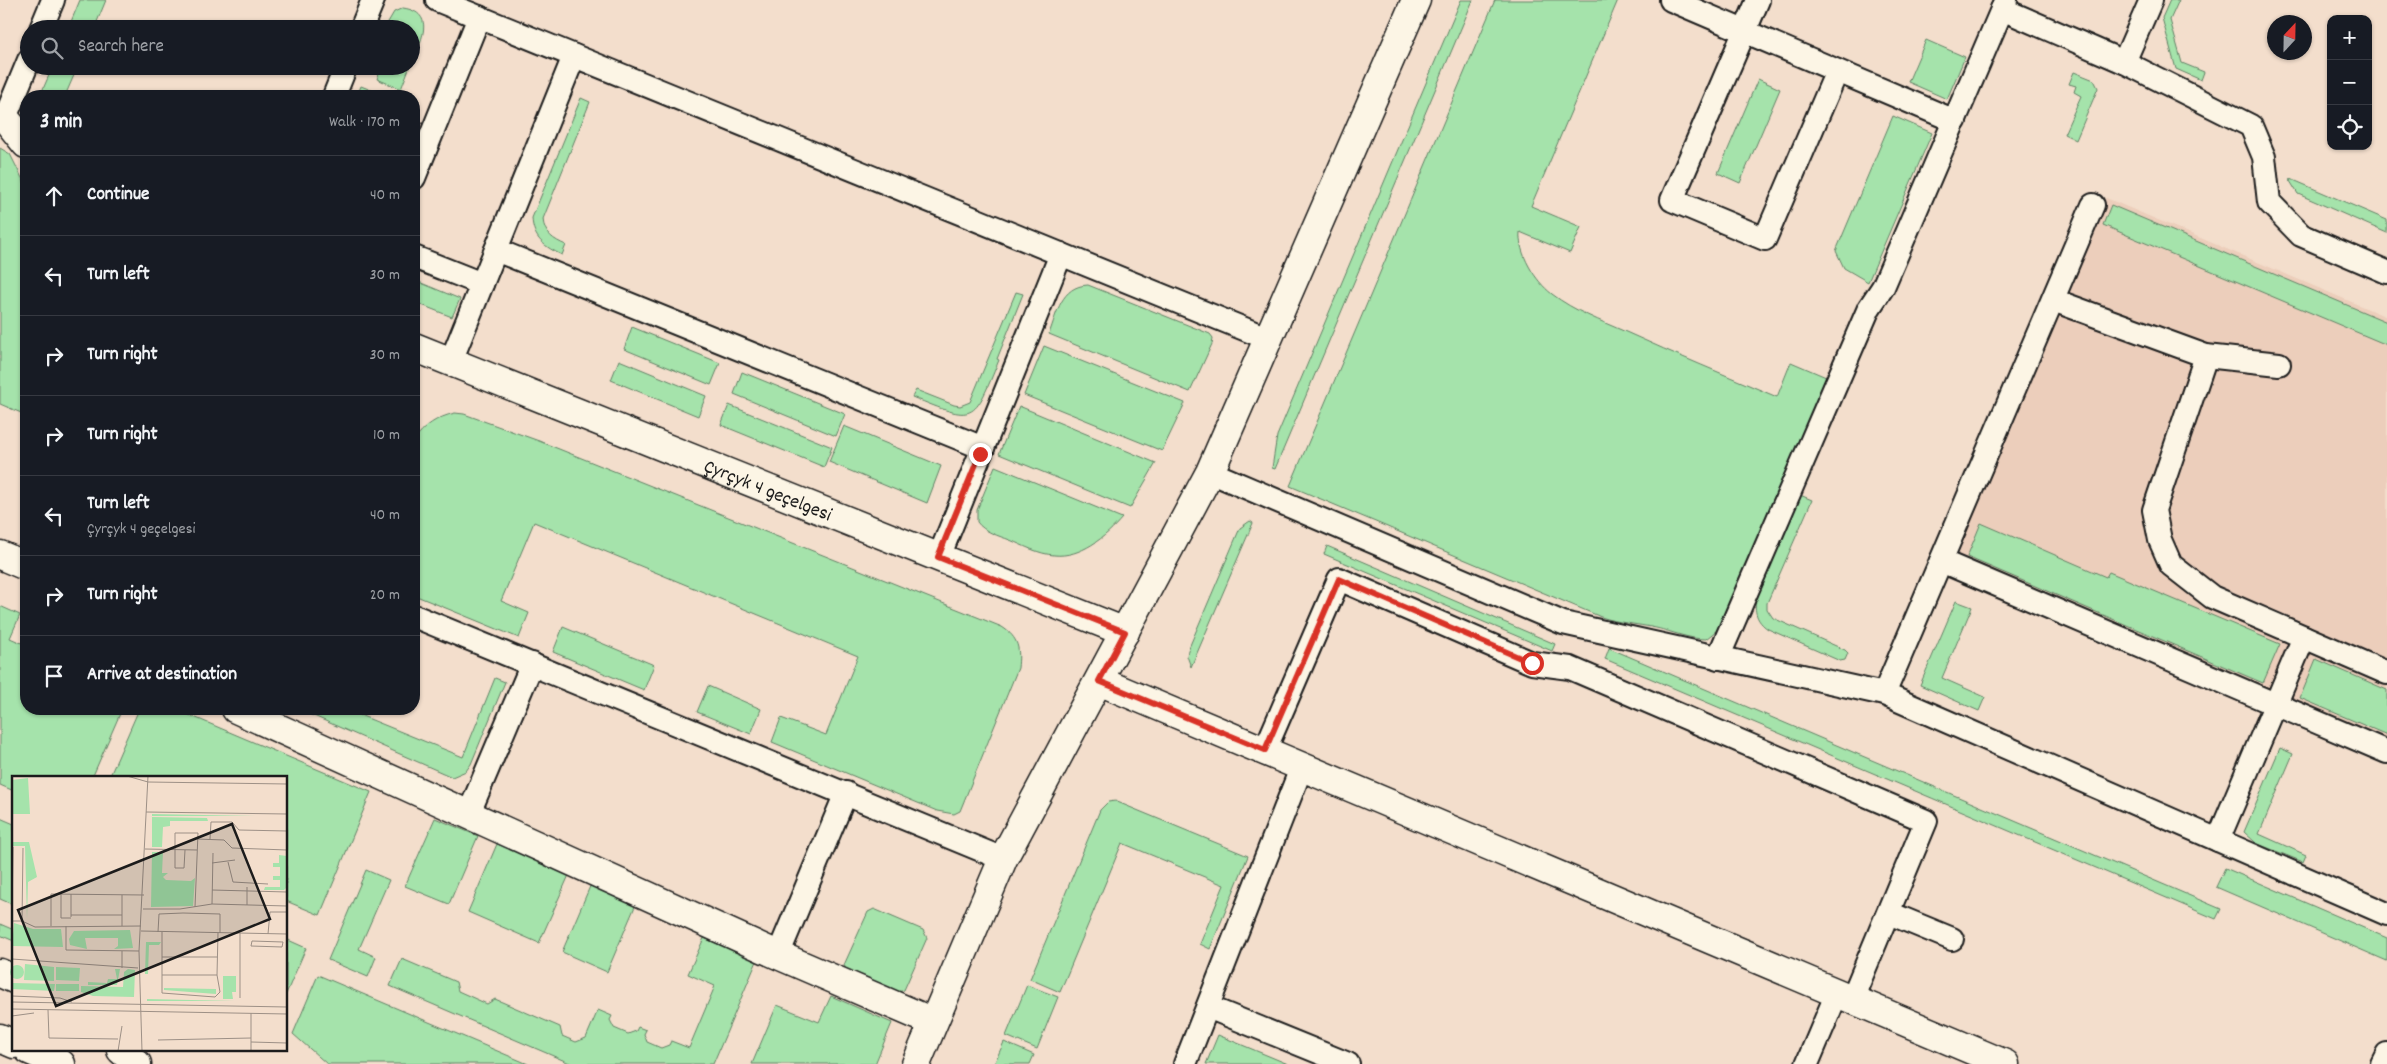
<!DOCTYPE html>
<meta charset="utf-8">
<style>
:root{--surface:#171b24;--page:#242831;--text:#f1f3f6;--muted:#9ea1a6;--line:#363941}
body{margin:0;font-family:Dekko,sans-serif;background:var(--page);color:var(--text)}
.controls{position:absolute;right:15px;top:15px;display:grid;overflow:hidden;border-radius:10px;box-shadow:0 1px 4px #0004}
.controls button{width:45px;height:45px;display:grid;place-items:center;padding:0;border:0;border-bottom:1px solid var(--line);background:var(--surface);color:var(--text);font:25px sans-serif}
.compass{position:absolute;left:2267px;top:15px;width:45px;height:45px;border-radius:50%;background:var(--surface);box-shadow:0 1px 4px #0004;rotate:22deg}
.stop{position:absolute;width:15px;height:15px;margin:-11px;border:4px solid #d93025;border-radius:50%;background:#fff}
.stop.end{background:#d93025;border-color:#fff;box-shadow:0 1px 5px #0008}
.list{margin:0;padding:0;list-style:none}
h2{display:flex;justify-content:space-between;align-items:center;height:65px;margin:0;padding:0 20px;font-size:21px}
h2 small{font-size:16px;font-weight:400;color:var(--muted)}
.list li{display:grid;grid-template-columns:32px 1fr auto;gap:15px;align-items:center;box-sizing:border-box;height:80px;padding:0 20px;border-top:1px solid var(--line)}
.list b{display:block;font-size:19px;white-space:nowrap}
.list p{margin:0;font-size:16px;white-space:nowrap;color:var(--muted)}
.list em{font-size:16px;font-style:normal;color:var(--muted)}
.icon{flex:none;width:28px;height:28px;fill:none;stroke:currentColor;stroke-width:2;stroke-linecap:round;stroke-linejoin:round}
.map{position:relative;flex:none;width:2387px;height:1064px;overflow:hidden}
.search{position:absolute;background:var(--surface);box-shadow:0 1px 4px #0004;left:20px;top:20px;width:400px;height:55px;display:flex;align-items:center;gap:12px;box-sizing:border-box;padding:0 18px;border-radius:28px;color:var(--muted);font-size:19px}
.panel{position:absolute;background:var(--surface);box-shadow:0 1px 4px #0004;left:20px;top:90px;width:400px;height:625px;border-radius:20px}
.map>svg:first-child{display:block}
.built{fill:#eccebb}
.green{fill:#a5e3ab;stroke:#608064}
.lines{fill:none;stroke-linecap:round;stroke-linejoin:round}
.lane-casing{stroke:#1c1c1c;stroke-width:26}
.street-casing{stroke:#1c1c1c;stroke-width:31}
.secondary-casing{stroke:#1c1c1c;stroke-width:31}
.lane{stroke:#fcf5e5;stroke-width:22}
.street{stroke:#fcf5e5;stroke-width:28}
.secondary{stroke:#fcf5e5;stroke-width:28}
.route{stroke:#d93025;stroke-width:6}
.labels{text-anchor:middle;stroke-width:4.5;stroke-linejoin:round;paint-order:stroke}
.street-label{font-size:20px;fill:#1c1c1c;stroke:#fcf5e5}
.inset-road{fill:none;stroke:#9d9086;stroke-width:1}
.view{fill:#1c1c1c;fill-opacity:0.15;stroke:#1c1c1c;stroke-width:2.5}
.inset-edge{fill:none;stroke:#1c1c1c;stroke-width:2.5}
</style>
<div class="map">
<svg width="2387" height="1064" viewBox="0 0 2387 1064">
<rect width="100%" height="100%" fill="#f3decc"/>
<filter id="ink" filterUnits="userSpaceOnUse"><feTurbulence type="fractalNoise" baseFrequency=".02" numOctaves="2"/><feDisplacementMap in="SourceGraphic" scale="10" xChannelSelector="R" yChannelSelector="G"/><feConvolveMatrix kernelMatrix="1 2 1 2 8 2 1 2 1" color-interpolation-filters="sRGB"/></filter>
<g filter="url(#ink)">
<polygon class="built" points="2106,198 2387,317 2387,738 1954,554"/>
<g class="green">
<polygon points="80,0 106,0 94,29 68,29"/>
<polygon points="1461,0 1473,0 1275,469 1272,468 1277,436"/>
<path d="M1495,0H1618L1531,206L1581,227L1570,253L1520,232C1518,253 1535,281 1552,294C1574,311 1601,321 1626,332C1676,355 1726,375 1777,397L1791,362L1826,377L1722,626L1706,639C1688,639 1674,632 1656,628C1637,624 1619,623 1601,617L1290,486Z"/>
<polygon points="2170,0 2179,0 2170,20 2182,63 2204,72 2201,80 2176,69 2162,18"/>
<path d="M403,8C438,13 420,43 411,64V29H384L394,12Z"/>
<polygon points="1926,40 1965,57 1947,99 1908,82"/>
<polygon points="53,66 78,66 65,96 40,96"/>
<polygon points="382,66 410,66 401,89 377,79"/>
<polygon points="2074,72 2094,80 2098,88 2076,140 2064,134 2081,96 2074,92 2076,86 2069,84"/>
<polygon points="1758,79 1780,89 1740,183 1718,173"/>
<polygon points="361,86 386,96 357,96"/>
<path d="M581,98L590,102L543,219C544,234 554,240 566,245L562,255C545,247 533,239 532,218Z"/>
<polygon points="1893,116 1932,133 1868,282 1844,268 1836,251"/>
<polygon points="0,148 10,154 26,186 26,415 0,404"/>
<polygon points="2291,179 2387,220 2387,233 2298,194 2290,181"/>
<polygon points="2111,205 2387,322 2387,345 2103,225"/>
<polygon points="414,280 460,299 452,317 414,302"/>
<path d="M1088,285L1210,334L1213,338L1212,344L1190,392L1049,334C1057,313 1061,286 1088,285Z"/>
<path d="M1016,292L1023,294L997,359L999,360C973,423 976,423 912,397L916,390L954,405L960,406L970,402Z"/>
<polygon points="632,327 720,363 711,385 624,349"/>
<polygon points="1044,346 1185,403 1162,451 1024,395"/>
<polygon points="619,360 706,396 698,416 611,380"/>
<polygon points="742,372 845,414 836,436 734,394"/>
<polygon points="729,405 832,447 824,467 721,425"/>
<polygon points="1019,406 1156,463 1130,508 999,454"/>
<path d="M455,413L464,414L539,441L1002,627C1019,638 1020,649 1018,668L960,811L954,814L937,811L772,742L781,718L826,735L858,656L534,522L501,601L529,613L519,638L414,595V440C424,426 437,417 455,413Z"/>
<polygon points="844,426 941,466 927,503 829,462"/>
<path d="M995,466L1122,518C1106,537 1080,558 1054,555C1039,554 1024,546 1010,540C999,536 984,532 977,522V510Z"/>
<path d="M1800,495L1812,500L1767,603V609L1773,618L1845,650L1848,653L1845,660L1840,661L1768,629C1756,621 1754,611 1756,598Z"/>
<polygon points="1250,521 1253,523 1191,667 1187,656 1188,650 1240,528"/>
<polygon points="1981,523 2106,577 2109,572 2280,644 2263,683 1967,557"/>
<polygon points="1327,546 1555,644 1552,651 1324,554"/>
<polygon points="1956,601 1972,607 1942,678 1985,697 1979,711 1920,685"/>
<polygon points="0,606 20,615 10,638 26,645 26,709 122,709 92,778 14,778 14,791 0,785"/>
<polygon points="563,627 654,665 644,690 553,652"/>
<polygon points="1609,648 2221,909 2216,919 1605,659"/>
<polygon points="2316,659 2387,690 2387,735 2300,698"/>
<polygon points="495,678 505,682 471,764 466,771 452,777 298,709 345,709 463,757"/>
<polygon points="708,686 761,709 751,734 697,712"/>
<polygon points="139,709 175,709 371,792 320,915 286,901 286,778 109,778"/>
<polygon points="2280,748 2293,754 2259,834 2306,855 2303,862 2256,843 2244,832"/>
<polygon points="1115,801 1248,856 1210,949 1200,944 1224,885 1122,843 1060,992 1030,979 1100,810 1108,802"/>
<polygon points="0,818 14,824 14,905 0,899"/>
<polygon points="435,818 478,836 449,904 405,886"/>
<polygon points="497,844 569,875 539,943 468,912"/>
<polygon points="2225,868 2387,938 2387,961 2216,887"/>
<polygon points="366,870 389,880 359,949 376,957 368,977 328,960"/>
<polygon points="591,884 636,904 607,972 562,952"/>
<polygon points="874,909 923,930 927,938 904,990 896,993 847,972 844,965 868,912"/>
<polygon points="0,924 14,930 14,941 0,935"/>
<polygon points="704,938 757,961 713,1064 572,1064 390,986 402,959 456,982 458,991 487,1004 495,999 560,1027 562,1036 576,1042 586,1038 598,1010 612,1016 610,1020 614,1028 628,1034 636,1031 638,1027 646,1030 644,1034 647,1042 661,1048 669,1045 671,1041 689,1048 715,986 688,974"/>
<polygon points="286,939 306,948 286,994"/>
<polygon points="318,975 528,1064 327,1064 293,1034"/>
<polygon points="1027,985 1058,997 1037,1049 1006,1036"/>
<polygon points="831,996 892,1023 875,1064 752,1064 777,1005 819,1022"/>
<polygon points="1218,1035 1288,1064 1206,1064"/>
<polygon points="1004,1042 1034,1055 1030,1064 994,1064"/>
</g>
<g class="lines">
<g class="lane-casing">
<g id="lane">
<polyline points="437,0 1269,339"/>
<polyline points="1671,0 1955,121"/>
<polyline points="1758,0 1672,200 1765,239 1837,71"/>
<polyline points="2002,9 2124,62 2251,126 2264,157 2269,202 2301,235 2387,272"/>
<polyline points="41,29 53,0"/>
<polyline points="361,29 373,0"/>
<polyline points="2124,62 2151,0"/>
<polyline points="334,96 346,66"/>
<polyline points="5,118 29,60"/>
<polyline points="414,178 479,17"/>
<polyline points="496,250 983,448"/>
<polyline points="414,257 482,284"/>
<polyline points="2053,300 2206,356 2279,364"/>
<polyline points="2206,356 2154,510 2160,540 2171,565 2212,597 2387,673"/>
<polyline points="451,361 574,56"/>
<polyline points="1210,472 1563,623 1884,694 2387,914"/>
<polyline points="939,557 1061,254"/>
<polyline points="1941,561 2387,752"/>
<polyline points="414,616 1003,859"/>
<polyline points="1718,658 1869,308 1883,287 2006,0"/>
<polyline points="1884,694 2093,205"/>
<polyline points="1265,750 1339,579 1532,663 1570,668 1926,821 1852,999"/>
<polyline points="469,813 532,664"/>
<polyline points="2218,840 2304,637"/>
<polyline points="1889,913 1952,939"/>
<polyline points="778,955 846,793"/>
<polyline points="1208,1007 1348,1064"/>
<polyline points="1185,1064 1302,766"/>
<polyline points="1807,1064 1837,993"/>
<polyline points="2382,1064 2387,1054"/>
</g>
</g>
<g class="street-casing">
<g id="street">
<polyline points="0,117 5,118 26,144"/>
<path id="s1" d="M414,347L1125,632"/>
<polyline points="0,555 26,566"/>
<polyline points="1099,681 2005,1064"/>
<polyline points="236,709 778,955 933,1022"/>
<polyline points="916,1064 1003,859 1210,472 1416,0"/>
</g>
</g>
<g class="secondary-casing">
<g id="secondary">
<polyline points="0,973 14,979"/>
<polyline points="0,1038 14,1044"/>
<polyline points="29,1050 61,1064"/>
<polyline points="121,1050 137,1064"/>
</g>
</g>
<use href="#lane" class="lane"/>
<use href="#street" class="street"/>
<use href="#secondary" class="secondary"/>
</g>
</g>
<g class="lines" filter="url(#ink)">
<polyline class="route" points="980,454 938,557 1125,632 1099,681 1265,750 1339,579 1532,663"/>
</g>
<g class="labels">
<g class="street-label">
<text dy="7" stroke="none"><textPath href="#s1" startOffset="382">Çyrçyk 4 geçelgesi</textPath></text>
</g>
</g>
<g transform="translate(12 776)">
<rect width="275" height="275" fill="#f3decc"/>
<path d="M16,2L18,38H0V4ZM140,38L247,40H140ZM140,41L195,42L196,45H158V50L151,51L150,71H140ZM0,66H17L25,101L16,106L15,143L13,70H0ZM140,76H151L150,97H156L151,101L154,104L179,105L183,102L181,130L139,131ZM267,79L275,80V111L272,114H252L253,111H268V104H261V100H268V91H261V87H267ZM2,147L21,153H49L51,171L0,170ZM118,154L121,172L102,173L106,170V162H73L75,173L58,169L57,163L62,155ZM134,166H149L147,169H137L136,198H133ZM13,188L42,191V205L12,204ZM-2 196a7 7 0 1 1 14 0a7 7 0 1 1-14 0ZM44,191L68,192L67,205L44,204ZM103,193H108L105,209H76V206L95,207L96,203H105ZM116,193L123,194L122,221L81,220L69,216V210L111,211L112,196ZM213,203H224V216H213ZM0,207L43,208L42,215L0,213ZM44,208H67V215H44ZM152,212L204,213V218L152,214ZM135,223L223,225H135Z" fill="#a5e3ab"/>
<path d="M211,200H224V203H213V216H220L221,223H211Z" fill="#a5e3ab"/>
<path class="inset-road" d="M115,0L136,6L275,8M134,36L275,38M185,63L212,64L220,72L275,74M198,63L199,46H220L227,54L275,55M133,73L185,74M173,74L172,92H163V57H186L183,131M216,86L221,106L256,108M200,87L223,84M200,114L275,116M49,118V142H59M59,118V141M110,119V150M200,128L201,77M235,129V111M131,133H168L200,128L275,130M59,139H110M0,145H10L23,151L129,150M0,145L1,71M10,145L11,72M39,150V118L132,119M54,150V174L127,175M129,155L275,158M146,156L147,138L171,137L208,138V157M150,156V199H205L206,157M256,158L258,136H275M240,165L271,166L270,171L239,170ZM150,181H206M0,183L126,192M110,192V175M150,199V217L203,221L208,216L205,199M0,220L48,222L60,226M228,222V157M0,226L275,231M0,233L275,238M36,234L37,262L106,263M0,240L22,237M146,264L239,262M239,266L275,267M106,275L110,250M130,275L127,175L136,0M239,275V237"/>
<path class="view" d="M220,48L258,143L44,230L6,134Z"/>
<rect width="275" height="275" class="inset-edge"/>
</g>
</svg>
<div class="controls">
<button>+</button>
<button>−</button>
<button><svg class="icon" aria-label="locate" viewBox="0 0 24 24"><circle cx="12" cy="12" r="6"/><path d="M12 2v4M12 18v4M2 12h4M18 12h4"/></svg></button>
</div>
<svg class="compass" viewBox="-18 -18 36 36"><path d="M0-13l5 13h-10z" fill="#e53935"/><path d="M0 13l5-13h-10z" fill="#9ea1a6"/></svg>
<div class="stop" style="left:1532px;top:663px"></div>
<div class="stop end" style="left:980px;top:454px"></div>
<div class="search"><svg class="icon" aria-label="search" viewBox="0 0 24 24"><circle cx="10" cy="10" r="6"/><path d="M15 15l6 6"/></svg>Search here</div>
<section class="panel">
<h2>3 min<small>Walk · 170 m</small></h2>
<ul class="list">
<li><svg class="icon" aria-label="ahead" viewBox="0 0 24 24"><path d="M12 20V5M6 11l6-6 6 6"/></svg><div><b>Continue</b></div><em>40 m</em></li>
<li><svg class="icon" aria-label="left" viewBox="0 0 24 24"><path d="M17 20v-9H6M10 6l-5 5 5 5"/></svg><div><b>Turn left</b></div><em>30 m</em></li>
<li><svg class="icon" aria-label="right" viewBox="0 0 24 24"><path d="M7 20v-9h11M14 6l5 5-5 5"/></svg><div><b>Turn right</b></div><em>30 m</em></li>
<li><svg class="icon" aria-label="right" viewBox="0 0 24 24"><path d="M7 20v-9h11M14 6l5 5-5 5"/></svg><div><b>Turn right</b></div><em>10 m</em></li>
<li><svg class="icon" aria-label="left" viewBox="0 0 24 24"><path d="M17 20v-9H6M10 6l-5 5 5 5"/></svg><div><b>Turn left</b><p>Çyrçyk 4 geçelgesi</p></div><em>40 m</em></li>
<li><svg class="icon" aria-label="right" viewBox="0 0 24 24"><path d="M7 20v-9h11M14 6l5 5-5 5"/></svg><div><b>Turn right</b></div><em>20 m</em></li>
<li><svg class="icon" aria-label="arrive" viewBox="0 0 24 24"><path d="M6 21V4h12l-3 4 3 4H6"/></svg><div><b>Arrive at destination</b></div></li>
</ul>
</section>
</div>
